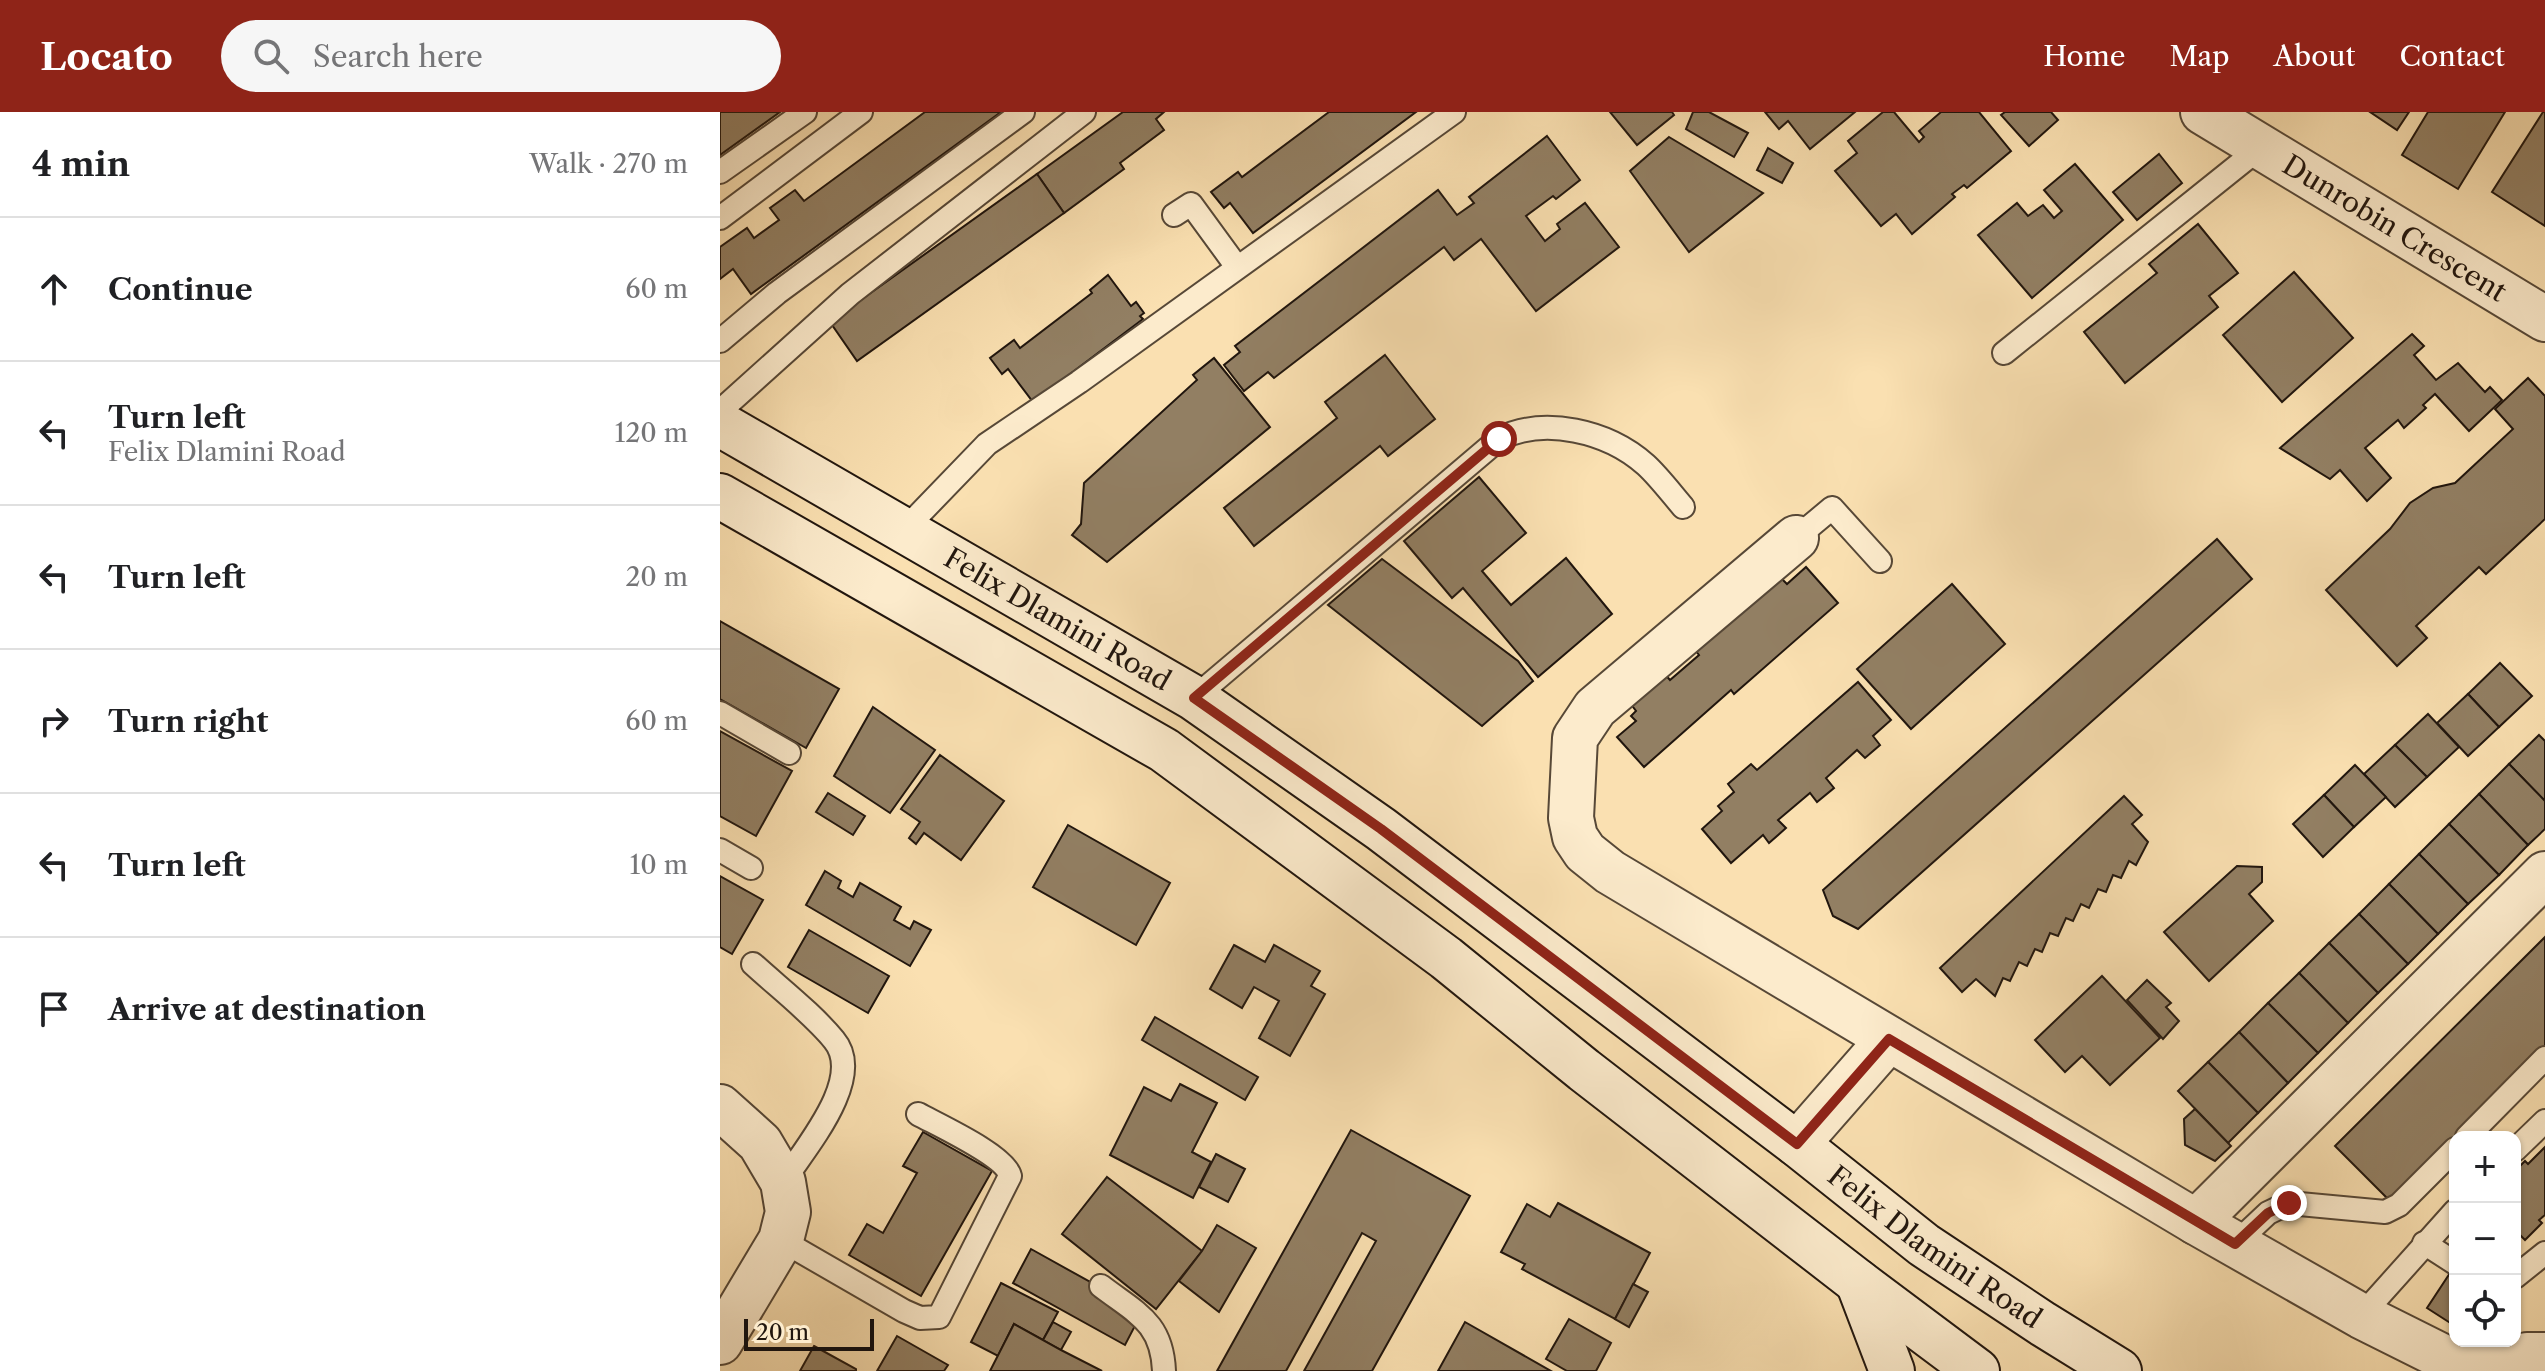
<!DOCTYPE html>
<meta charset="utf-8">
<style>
:root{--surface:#fff;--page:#f6f6f6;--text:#202124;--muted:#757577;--line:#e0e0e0;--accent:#8f2418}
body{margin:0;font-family:"Libre Caslon Text",serif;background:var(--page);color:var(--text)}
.controls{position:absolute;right:24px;bottom:24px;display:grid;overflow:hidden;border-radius:16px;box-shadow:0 2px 6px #0004}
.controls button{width:72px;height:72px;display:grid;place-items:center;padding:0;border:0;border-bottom:2px solid var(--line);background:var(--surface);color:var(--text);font:40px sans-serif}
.scale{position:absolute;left:24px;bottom:20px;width:130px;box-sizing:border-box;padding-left:8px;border:4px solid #21160e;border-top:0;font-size:22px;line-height:28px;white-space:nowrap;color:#21160e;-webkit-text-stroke:6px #fcebcc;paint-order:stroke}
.stop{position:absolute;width:24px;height:24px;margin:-18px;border:6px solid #8f2418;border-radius:50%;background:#fff}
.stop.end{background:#8f2418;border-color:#fff;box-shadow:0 2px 8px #0008}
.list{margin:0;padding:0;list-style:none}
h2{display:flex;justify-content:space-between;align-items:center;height:104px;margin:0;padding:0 32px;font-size:34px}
h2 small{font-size:26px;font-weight:400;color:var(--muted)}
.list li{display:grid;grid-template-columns:52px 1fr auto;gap:24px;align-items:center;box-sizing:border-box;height:144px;padding:0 32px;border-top:2px solid var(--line)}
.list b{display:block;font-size:30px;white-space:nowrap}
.list p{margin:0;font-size:26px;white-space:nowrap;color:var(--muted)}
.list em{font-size:26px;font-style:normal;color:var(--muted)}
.icon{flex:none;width:44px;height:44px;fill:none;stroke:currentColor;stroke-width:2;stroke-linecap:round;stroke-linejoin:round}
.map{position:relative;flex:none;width:1825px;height:1259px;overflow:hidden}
header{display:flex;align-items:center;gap:48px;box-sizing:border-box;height:112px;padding:0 40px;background:var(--accent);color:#fff}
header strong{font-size:38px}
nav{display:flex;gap:44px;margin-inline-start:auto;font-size:28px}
.search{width:560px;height:72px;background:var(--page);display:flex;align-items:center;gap:20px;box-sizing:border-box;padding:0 28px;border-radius:44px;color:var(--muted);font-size:30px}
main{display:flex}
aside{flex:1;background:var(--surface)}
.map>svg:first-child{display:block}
.building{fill:#927f63;stroke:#21160e;stroke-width:2}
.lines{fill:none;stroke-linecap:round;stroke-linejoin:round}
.service-casing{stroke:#574837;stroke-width:26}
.minor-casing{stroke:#574837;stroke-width:48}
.secondary-casing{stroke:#21160e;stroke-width:48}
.service{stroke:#fcebcc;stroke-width:22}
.minor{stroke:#fcebcc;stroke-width:44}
.secondary{stroke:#fcebcc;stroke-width:44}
.route{stroke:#8f2418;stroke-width:10}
.labels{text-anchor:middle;stroke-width:6;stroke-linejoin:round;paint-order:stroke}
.street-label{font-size:28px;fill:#21160e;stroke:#fcebcc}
</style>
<header>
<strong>Locato</strong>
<div class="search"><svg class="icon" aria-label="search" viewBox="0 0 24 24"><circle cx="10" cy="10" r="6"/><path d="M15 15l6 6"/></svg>Search here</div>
<nav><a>Home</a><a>Map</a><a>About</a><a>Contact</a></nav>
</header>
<main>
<aside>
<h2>4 min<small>Walk · 270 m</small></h2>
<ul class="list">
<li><svg class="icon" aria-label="ahead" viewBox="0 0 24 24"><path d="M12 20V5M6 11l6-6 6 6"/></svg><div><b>Continue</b></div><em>60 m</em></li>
<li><svg class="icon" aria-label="left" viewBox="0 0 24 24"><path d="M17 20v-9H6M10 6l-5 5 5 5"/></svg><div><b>Turn left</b><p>Felix Dlamini Road</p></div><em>120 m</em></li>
<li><svg class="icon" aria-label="left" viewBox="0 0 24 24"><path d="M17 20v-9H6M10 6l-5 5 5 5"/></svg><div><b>Turn left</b></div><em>20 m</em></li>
<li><svg class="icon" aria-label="right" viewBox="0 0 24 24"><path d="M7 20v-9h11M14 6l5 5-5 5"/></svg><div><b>Turn right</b></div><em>60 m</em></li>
<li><svg class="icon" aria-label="left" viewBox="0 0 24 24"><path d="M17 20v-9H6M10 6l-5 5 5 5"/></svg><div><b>Turn left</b></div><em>10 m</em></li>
<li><svg class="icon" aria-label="arrive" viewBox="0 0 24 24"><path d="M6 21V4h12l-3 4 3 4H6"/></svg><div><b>Arrive at destination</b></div></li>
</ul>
</aside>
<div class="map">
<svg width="1825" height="1259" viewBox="0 0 1825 1259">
<rect width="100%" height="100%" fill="#fae0b1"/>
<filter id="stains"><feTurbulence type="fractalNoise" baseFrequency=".0025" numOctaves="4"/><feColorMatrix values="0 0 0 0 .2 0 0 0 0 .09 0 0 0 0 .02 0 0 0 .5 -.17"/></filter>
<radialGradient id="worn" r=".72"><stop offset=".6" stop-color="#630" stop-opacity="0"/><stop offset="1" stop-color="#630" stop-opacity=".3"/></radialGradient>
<g class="building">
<polygon points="0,0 60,0 0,43"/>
<polygon points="205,0 281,0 31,182 13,157 0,167 0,135 27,116 34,126 59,108 50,96 75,78 84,89"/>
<polygon points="403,0 444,0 436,7 444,18 400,51 404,57 344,101 317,62"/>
<polygon points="609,0 696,0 533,121 510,91 504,96 491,80 518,60 522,65"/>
<polygon points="890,0 952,0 954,3 917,33"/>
<polygon points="973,0 989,0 1028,21 1014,45 966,17"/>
<polygon points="1045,0 1135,0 1090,37 1068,9 1059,17"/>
<polygon points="1163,0 1174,0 1199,30 1204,25 1199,19 1221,0 1259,0 1291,39 1247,76 1244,73 1232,82 1235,85 1192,122 1176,102 1161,114 1115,59 1137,41 1128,29"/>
<polygon points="1285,0 1331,0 1338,8 1309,34 1281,3"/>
<polygon points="1650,0 1689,0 1677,18"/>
<polygon points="1708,0 1785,0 1738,77 1682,43"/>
<polygon points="1823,0 1825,0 1825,114 1772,80"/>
<polygon points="827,24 860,68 836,87 833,84 806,104 825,129 840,117 837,112 865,91 899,135 816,199 761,127 734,148 724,135 554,266 548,260 524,279 504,253 520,240 515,234 718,78 737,103 754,91 749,85"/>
<polygon points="949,25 1043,81 969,140 910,59"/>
<polygon points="1048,36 1073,51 1062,71 1037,58"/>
<polygon points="1439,42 1462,71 1417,108 1393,80"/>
<polygon points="1355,52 1403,108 1312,186 1258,123 1297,91 1308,104 1323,93 1334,106 1342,99 1324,78"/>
<polygon points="317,62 344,101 137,249 110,210"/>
<polygon points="1478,112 1518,161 1489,184 1498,195 1405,271 1364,220 1437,161 1429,152"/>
<polygon points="1574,160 1633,226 1562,290 1503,223"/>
<polygon points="388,163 411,194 416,190 424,201 420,204 423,207 313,290 288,257 282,262 270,246 294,228 300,236 372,181 370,178"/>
<polygon points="1692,222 1704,234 1694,243 1716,268 1738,251 1765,280 1770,275 1782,288 1749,319 1715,282 1703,293 1706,296 1684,316 1678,308 1645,336 1671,366 1647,389 1620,358 1610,367 1560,336"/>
<polygon points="665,243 715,307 668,344 660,334 534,434 504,396 617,306 605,290"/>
<polygon points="494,246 550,315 387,450 352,423 361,412 364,371 477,268 473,263"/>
<polygon points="1808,266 1825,284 1825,407 1766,462 1759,455 1696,514 1707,526 1677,554 1606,478 1670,417 1690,391 1713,376 1735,371 1793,317 1775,297"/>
<polygon points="759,365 806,421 762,459 791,493 846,446 892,502 818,565 743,476 732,486 684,429"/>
<polygon points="1497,427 1532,467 1138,817 1113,804 1103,778"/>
<polygon points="662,447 798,549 813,569 762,614 608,493"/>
<polygon points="1086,455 1118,491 1014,582 1011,578 924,655 897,625 916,609 911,604 916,599 910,591 944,561 950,568 979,543 975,538 1060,465 1067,472"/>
<polygon points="1232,472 1285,532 1191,617 1137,557"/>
<polygon points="0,509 119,577 86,636 0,587"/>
<polygon points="1780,551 1812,584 1779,615 1748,582"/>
<polygon points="1138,570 1171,608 1153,624 1160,633 1145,646 1137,638 1106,666 1114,676 1097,690 1090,681 1058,708 1066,716 1049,731 1043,723 1011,751 982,717 1002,699 998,694 1014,680 1008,672 1031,652 1037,658"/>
<polygon points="1748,582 1779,615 1748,644 1717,611"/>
<polygon points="153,595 215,638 170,701 114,664"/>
<polygon points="1708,602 1739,635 1707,665 1675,633"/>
<polygon points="0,619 72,659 36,724 0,704"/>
<polygon points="1819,623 1825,629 1825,689 1789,652"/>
<polygon points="1675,633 1707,665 1675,695 1644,662"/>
<polygon points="220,643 284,689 241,748 204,721 196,732 189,726 200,710 181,697"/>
<polygon points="1789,652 1825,689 1825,717 1808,733 1759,682"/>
<polygon points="1635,653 1666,685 1634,715 1604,683"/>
<polygon points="108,681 145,704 133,723 96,700"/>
<polygon points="1759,682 1808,733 1779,763 1729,712"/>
<polygon points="1604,683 1634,715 1603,745 1573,712"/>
<polygon points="1404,684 1422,703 1412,712 1428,730 1416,753 1409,749 1401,766 1393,763 1386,780 1378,777 1369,796 1361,792 1353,809 1346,806 1338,824 1330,821 1322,840 1315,837 1307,854 1299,850 1290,869 1283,866 1275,884 1256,867 1242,880 1220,856"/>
<polygon points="1729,712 1779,763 1748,792 1699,742"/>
<polygon points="348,713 450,771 416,833 313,775"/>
<polygon points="1699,742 1748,792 1718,822 1669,772"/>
<polygon points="1517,754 1542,755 1542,770 1529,782 1553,809 1489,869 1444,820"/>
<polygon points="105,759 121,769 118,776 133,785 140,771 181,795 174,808 190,817 194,809 211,818 190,854 86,793"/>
<polygon points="0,764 43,788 12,842 0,835"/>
<polygon points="1669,772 1718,822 1688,852 1639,802"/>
<polygon points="1639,802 1688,852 1658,881 1609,831"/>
<polygon points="89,818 169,864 148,901 68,855"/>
<polygon points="1825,825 1825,934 1670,1089 1615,1034"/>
<polygon points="1609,831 1658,881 1628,911 1579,861"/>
<polygon points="514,833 545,850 554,833 600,859 591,874 605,882 570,944 539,926 559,889 534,875 522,896 490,877"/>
<polygon points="1579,861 1628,911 1598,941 1548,891"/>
<polygon points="1382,864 1440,926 1390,973 1362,944 1345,960 1315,928"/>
<polygon points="1427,868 1451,891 1446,895 1459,909 1443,927 1407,888"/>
<polygon points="1548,891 1598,941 1568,971 1519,920"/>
<polygon points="435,905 538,965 525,988 422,928"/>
<polygon points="1519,920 1568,971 1538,1001 1488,950"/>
<polygon points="1488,950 1538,1001 1508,1031 1458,979"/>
<polygon points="460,972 497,991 472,1040 491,1050 473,1086 390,1043 424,975 451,989"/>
<polygon points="1475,997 1511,1034 1495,1049 1465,1033 1464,1007"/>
<polygon points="631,1018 750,1084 652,1259 584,1259 656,1129 642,1121 566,1259 497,1259"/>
<polygon points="203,1020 272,1059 201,1184 129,1143 147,1112 163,1121 197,1061 183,1054"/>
<polygon points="1825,1035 1825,1103 1819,1108 1822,1111 1805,1128 1800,1123 1795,1128 1795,1059 1805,1049 1808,1052"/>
<polygon points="496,1042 525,1057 508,1090 479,1075"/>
<polygon points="387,1065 482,1139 436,1197 342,1122"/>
<polygon points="838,1091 930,1141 895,1207 802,1157 805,1152 781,1140 807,1092 830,1105"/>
<polygon points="497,1113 536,1136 499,1200 459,1169 482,1139"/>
<polygon points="311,1137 381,1176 376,1185 418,1208 405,1233 293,1171"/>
<polygon points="1732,1158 1735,1160 1735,1214 1707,1196"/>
<polygon points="281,1171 338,1200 323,1228 294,1212 278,1244 251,1230"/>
<polygon points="913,1172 928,1180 909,1215 895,1207"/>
<polygon points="849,1207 891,1231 876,1259 847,1259 826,1247"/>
<polygon points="333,1210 351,1220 341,1238 323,1228"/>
<polygon points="745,1210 831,1259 718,1259"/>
<polygon points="294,1212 341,1238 382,1259 270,1259"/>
<polygon points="177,1224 228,1253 224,1259 157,1259"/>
<polygon points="94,1234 136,1257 136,1259 80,1259"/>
</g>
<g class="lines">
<g class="service-casing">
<g id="service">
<polyline points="0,60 85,0"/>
<polyline points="454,103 471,92 517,155"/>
<polyline points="0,106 141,0"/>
<polyline points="0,229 57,181 303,0"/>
<polyline points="1284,241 1541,35"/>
<polyline points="0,299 130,182 364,0"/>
<polyline points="184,418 267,332 359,270 734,0"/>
<polyline points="1076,426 1112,396 1160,449"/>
<path d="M474,586L779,327C824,304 888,319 926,353C939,365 951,381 963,395"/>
<polyline points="0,601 69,641"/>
<polyline points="0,738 31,756"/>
<path d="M33,852C58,875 93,902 114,928C146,966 85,1036 63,1070"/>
<polyline points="1747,1025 1825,946"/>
<polyline points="1795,1038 1825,1009"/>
<path d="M61,1128L184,1199L200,1206L219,1205L290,1064C286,1044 218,1013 198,1002"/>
<polyline points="1704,1131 1735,1151"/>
<polyline points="1515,1132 1548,1101 1569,1091 1665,1100 1679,1093 1735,1037"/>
<polyline points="1795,1165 1825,1141"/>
<path d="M381,1174C416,1201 442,1210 444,1259"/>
<polyline points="1641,1204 1735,1099"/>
</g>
</g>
<g class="minor-casing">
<g id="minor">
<path id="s1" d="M1483,0L1825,207"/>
<polyline points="1076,426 875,596 855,626 851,706 855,725 865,740 890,760 1476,1110 1641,1204 1731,1249 1751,1255 1764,1255 1807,1243 1825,1243"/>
<polyline points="0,995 40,1031 63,1070 68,1100 61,1128 0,1230"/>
<polyline points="1077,1032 1169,927"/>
<polyline points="1476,1110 1825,762"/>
</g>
</g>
<g class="secondary-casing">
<g id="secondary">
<path id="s2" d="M0,312L474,586L661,717L1077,1032L1204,1133L1323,1212L1399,1259"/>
<polyline points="0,384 444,638 726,846 864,958 1138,1170 1257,1259"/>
<polyline points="1138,1170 1172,1259"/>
</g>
</g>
<use href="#service" class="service"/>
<use href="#minor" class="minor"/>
<use href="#secondary" class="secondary"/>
</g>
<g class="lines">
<polyline class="route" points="779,327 474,586 661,717 1077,1032 1169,927 1515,1132 1548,1101 1569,1091"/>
</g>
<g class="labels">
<g class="street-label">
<text dy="10" stroke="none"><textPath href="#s1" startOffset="224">Dunrobin Crescent</textPath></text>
<text dy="10" stroke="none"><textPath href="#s2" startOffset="390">Felix Dlamini Road</textPath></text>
<text dy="10" stroke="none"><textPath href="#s2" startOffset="1470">Felix Dlamini Road</textPath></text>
</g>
</g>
<rect width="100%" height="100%" filter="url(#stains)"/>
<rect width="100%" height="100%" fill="url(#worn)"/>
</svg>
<div class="controls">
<button>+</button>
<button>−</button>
<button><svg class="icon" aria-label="locate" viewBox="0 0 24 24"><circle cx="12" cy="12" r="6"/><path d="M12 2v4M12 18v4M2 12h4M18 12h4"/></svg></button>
</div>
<div class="scale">20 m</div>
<div class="stop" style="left:779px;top:327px"></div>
<div class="stop end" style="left:1569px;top:1091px"></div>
</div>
</main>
